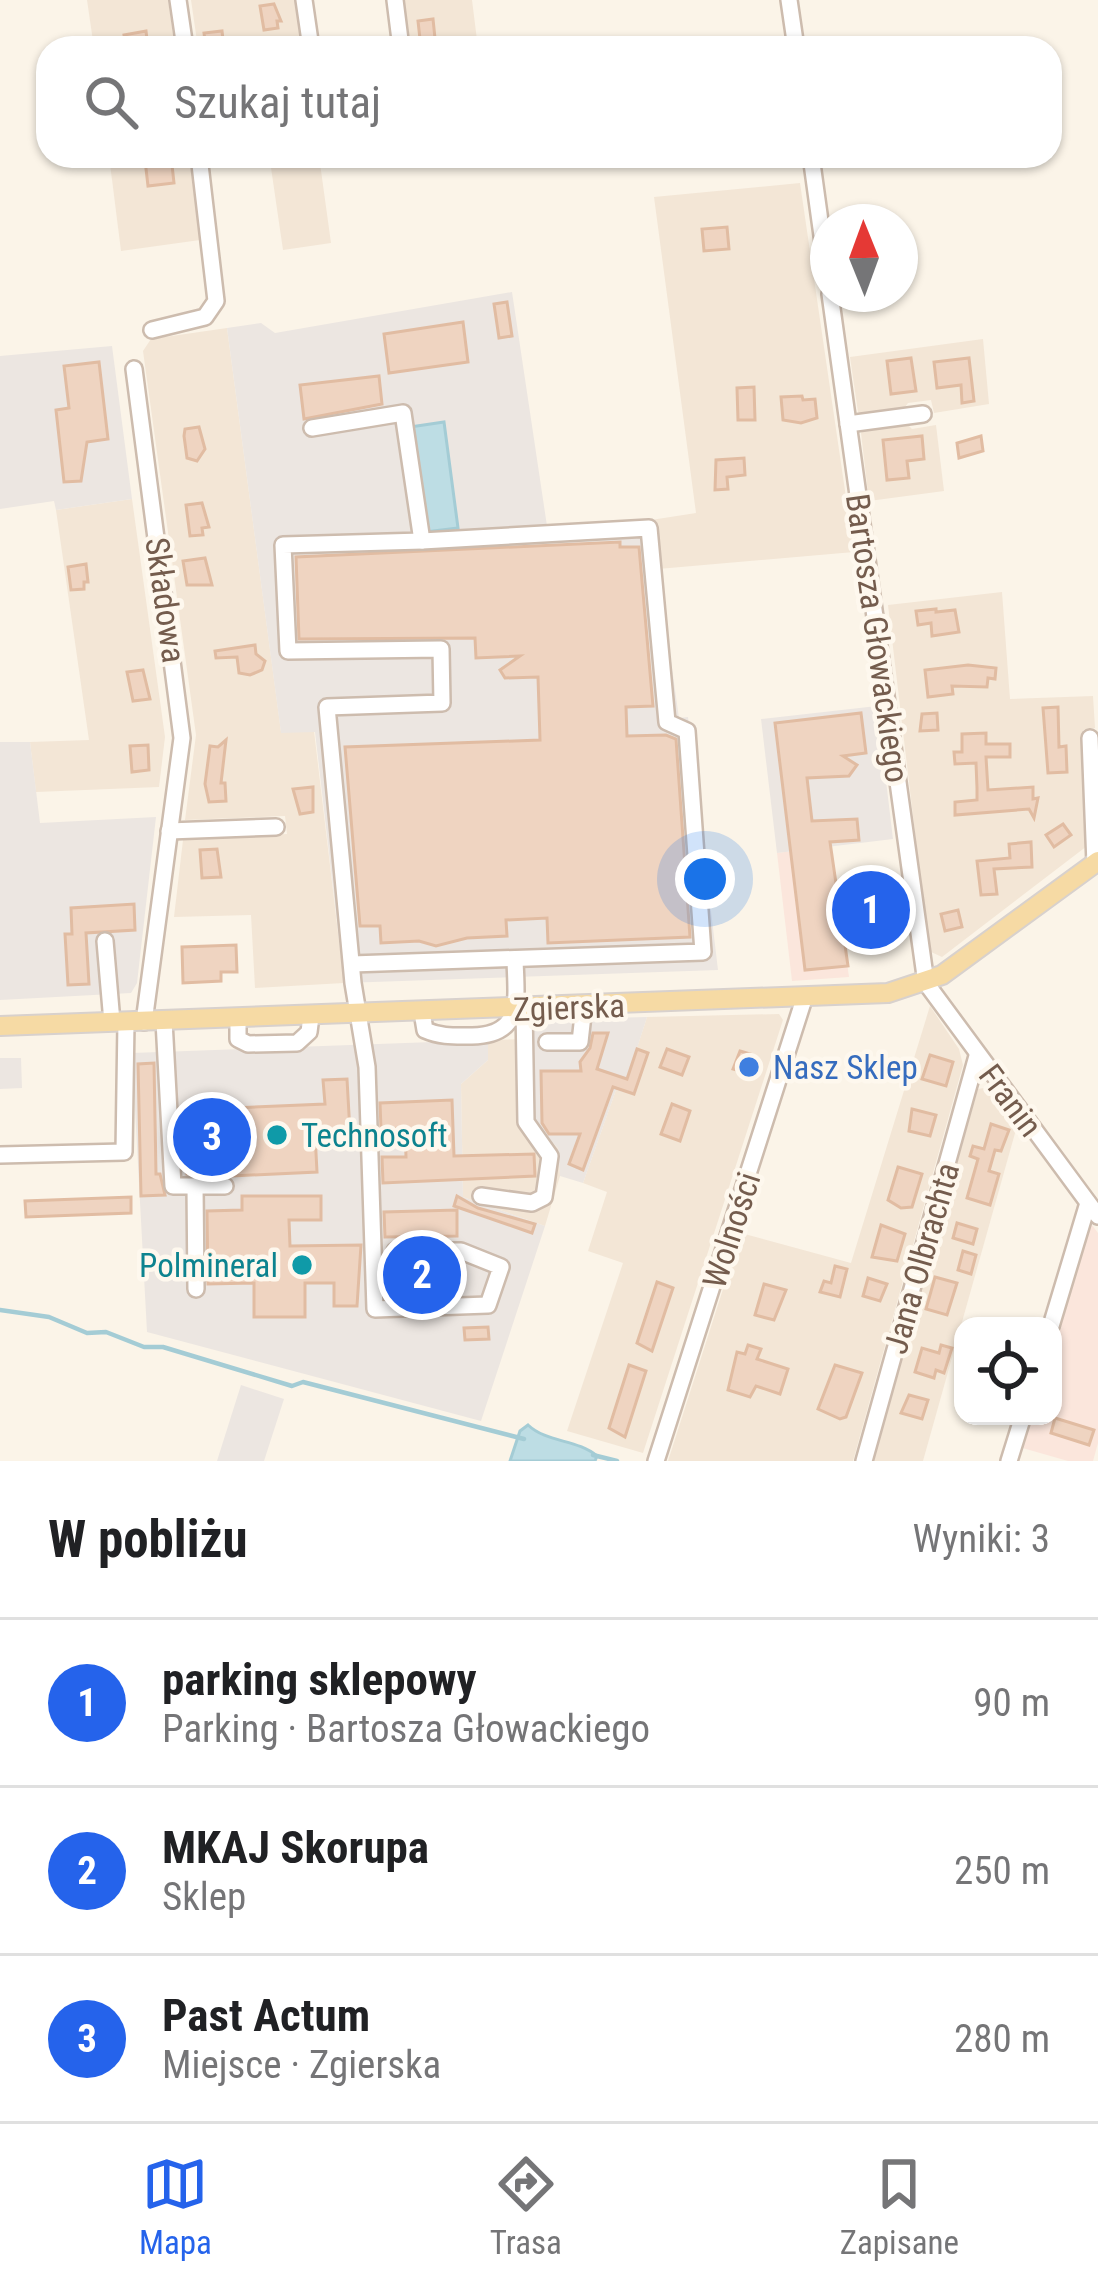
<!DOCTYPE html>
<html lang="pl">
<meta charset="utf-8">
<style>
:root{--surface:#fff;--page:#f6f6f6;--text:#202124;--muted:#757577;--line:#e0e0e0;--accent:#2563eb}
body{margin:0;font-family:"Roboto Condensed",sans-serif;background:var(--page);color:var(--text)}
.controls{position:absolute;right:36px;bottom:36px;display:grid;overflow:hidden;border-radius:24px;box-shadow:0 3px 9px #0004}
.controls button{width:108px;height:108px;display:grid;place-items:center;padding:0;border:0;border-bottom:3px solid var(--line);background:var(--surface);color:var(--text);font:60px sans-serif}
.compass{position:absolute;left:810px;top:204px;width:108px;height:108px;border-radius:50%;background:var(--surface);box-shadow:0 3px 9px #0004;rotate:359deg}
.you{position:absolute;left:705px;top:879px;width:42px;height:42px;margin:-30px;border:9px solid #fff;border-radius:50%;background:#1a73e8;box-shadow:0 0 0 18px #1a73e833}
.badge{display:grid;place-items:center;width:78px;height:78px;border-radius:50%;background:var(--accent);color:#fff;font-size:39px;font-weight:700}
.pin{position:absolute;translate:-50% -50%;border:6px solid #fff;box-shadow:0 3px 12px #0006}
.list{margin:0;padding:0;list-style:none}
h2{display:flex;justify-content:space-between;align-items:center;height:156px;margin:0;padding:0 48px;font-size:51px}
h2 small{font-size:39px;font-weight:400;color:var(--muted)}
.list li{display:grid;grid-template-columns:78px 1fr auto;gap:36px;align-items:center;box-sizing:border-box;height:168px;padding:0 48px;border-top:3px solid var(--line)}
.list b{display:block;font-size:45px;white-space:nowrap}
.list p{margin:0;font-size:39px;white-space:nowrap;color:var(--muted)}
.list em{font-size:39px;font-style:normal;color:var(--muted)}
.icon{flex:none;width:66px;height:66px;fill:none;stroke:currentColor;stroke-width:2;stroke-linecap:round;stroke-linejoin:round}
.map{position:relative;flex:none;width:1098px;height:1461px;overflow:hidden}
.search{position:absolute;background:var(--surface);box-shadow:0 3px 9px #0004;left:36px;right:36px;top:36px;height:132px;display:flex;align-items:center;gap:30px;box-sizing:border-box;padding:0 42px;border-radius:36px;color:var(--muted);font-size:45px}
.sheet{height:660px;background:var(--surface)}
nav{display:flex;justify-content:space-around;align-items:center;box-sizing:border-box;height:168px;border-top:3px solid var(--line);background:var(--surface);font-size:33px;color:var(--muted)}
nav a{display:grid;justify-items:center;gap:6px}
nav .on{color:var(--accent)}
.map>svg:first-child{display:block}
.residential{fill:#f3e6d6}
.commercial{fill:#fbe6dc}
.industrial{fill:#ece6e1}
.water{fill:#bddde4;stroke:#a4ccd5;stroke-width:3}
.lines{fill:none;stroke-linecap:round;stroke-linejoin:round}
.stream{stroke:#a4ccd5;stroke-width:4.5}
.building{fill:#efd4c1;stroke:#e1bca2;stroke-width:3}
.minor-casing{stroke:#cdbcae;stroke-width:20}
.major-casing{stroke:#d8d1cd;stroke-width:22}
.minor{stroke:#fff;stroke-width:15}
.major{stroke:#f6daa4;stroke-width:18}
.shop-dot{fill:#3f7fe0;stroke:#fef8ee;stroke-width:4.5}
.culture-dot{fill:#0f9aa8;stroke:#fef8ee;stroke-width:4.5}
.labels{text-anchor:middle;stroke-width:9;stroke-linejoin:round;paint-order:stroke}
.street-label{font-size:33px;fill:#745c4d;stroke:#fef8ee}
.shop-label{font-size:33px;fill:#366cbe;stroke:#fef8ee;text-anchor:start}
.culture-label{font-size:33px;fill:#0d838f;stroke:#fef8ee;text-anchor:start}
</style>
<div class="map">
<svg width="1098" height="1461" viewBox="0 0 1098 1461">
<rect width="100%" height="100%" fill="#fbf4e8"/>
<g class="residential">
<polygon points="87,0 168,0 175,48 94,48"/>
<polygon points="191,0 297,0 304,48 198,48"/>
<polygon points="386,0 472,0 478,48 392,48"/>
<polygon points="109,156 189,156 200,240 121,251"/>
<polygon points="213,156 319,156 331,243 283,250 270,161 215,168"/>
<polygon points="800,183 854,552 658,569 651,520 696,513 654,197"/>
<polygon points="227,328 281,732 314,731 344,983 255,988 251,915 174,917 183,840 287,834 285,816 185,820 196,735 143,351 151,339"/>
<polygon points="983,339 989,404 934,413 931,400 908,403 902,411 863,415 858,412 850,357"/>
<polygon points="905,422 912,429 936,425 944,491 869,501 861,433 865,428"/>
<polygon points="132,499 165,737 159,787 36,792 30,742 89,740 56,510"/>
<polygon points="1002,592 1010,699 1093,696 1095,728 1083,730 1087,846 942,957 929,951 888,605"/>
<polygon points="930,1006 959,1049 963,1065 853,1461 668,1461 741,1233 851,1263"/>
<polygon points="779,1014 783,1020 643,1453 567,1431 623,1263 588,1251 607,1192 583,1183 616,1090 623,1091 647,1017"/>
<polygon points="530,1039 537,1127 558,1148 560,1176 545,1226 463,1197 461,1084 488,1060 488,1040"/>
<polygon points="991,1087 1017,1126 923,1461 873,1461 978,1089"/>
</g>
<g class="commercial">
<polygon points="831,846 849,977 792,981 777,853"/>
<polygon points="1085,1225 1092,1225 1098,1233 1098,1443 1093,1461 1068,1461 1019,1447 1028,1416 1053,1416 1053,1333"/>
</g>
<g class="industrial">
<polygon points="512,292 547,526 651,520 679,718 688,717 718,970 344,983 315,732 281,733 227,328 261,323 275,333"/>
<polygon points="112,346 132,499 56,510 54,501 0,509 0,356"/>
<polygon points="877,706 893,839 777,853 761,719"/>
<polygon points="0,742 30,742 40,823 156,817 137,983 131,993 0,1000"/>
<polygon points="647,1017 623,1092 616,1090 583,1183 560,1176 558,1148 537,1127 531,1106 531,1020"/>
<polygon points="488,1040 488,1060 461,1084 463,1197 545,1226 481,1421 147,1332 132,1053"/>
<polygon points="0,1058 21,1058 22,1088 0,1089"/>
<polygon points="241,1385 284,1399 264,1461 217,1461"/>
</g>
<g class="water">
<polygon points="444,422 458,528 425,532 410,427"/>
<path d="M528,1425C547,1443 577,1439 597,1456L595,1461H510L520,1431Z"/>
</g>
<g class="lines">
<g class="stream">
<polyline points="0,1310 49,1317 87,1333 106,1332 144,1347 163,1347 292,1386 303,1382 524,1439"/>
<polyline points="593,1455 617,1461"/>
</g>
</g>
<g class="building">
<polygon points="274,4 281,21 277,21 278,28 264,30 260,6"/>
<polygon points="433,19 436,48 421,48 418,21"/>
<polygon points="146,31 148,48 126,48 124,35"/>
<polygon points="222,31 224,48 206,48 204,33"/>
<polygon points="171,156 174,183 148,186 145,160"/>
<polygon points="727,227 729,249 704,251 702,229"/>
<polygon points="507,302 512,336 499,338 494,304"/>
<polygon points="463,322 468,362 389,373 384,334"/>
<polygon points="911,358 916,391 891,394 887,361"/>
<polygon points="969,358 974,401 962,403 961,385 937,388 934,362"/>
<polygon points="99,362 108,439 87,442 81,481 64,482 56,410 69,408 64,366"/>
<polygon points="379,376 382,404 304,419 300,385"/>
<polygon points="754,387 755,420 738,420 737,388"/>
<polygon points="802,396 803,400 815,399 817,418 801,423 783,420 781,397"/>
<polygon points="199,427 205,449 197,461 187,458 184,436 185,429"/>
<polygon points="922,436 924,459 907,461 909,478 887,480 883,440"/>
<polygon points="981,436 983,451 959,458 957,443"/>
<polygon points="744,458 745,475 727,477 728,489 715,490 716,460"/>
<polygon points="202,503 209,527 202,528 203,535 190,536 186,505"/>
<polygon points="620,542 620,547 639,547 653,706 626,707 627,736 666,735 676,739 690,937 548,943 547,918 506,920 507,936 467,938 436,946 419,941 381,943 380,926 360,926 345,747 540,740 538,677 505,678 500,670 520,656 476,658 475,638 299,639 296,557"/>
<polygon points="205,558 212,585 187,585 183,561"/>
<polygon points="86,564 88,582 84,582 84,589 71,590 68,567"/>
<polygon points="936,609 936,612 955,610 959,632 932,636 931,623 918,625 916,611"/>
<polygon points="255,645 256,654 265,661 262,670 250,675 239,673 237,657 216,658 215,651"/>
<polygon points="968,665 996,668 995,679 988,678 987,687 952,686 953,694 928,697 925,670"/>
<polygon points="143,670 150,699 133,701 127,672"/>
<polygon points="1058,707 1059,747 1066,746 1067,772 1048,773 1043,708"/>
<polygon points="861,713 866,753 843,756 857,765 849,776 807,778 812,821 857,819 859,840 830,842 848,966 805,970 775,723"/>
<polygon points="937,713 938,730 920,731 922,714"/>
<polygon points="986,733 986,744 1010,744 1010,757 986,757 988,790 1033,787 1033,799 1038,798 1034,818 1029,809 955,815 955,802 977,800 977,788 976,763 955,764 954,752 962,752 962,734"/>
<polygon points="226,740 221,783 225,783 226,801 209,802 205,784 210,746 218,747"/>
<polygon points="148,745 149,770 132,772 130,746"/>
<polygon points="313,787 313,812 300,814 293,789"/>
<polygon points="1063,824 1071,835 1054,847 1046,835"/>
<polygon points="1031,842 1032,867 994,869 997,894 981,895 977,861 1010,858 1009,844"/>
<polygon points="217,849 221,877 202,878 200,850"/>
<polygon points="134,904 135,930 86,933 89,984 68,985 65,934 72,934 71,908"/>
<polygon points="958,910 962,927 945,931 941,914"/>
<polygon points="236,945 237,972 221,972 221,981 183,983 182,947"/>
<polygon points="593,1033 608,1033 597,1069 627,1079 637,1049 648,1053 634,1094 613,1087 583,1170 569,1164 580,1134 549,1134 542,1123 541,1071 581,1071 580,1062 590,1048"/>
<polygon points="667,1049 689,1057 682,1075 660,1067"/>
<polygon points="740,1051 750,1054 748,1059 754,1061 750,1074 733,1069"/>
<polygon points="930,1055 953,1062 946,1086 922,1079"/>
<polygon points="154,1063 156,1174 160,1174 165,1195 141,1196 138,1064"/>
<polygon points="347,1079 350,1132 315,1134 317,1172 232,1176 187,1174 184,1110 325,1104 323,1080"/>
<polygon points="452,1100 454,1156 534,1154 535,1176 383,1183 382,1157 406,1157 405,1128 381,1129 380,1103"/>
<polygon points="672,1104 690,1111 680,1141 661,1134"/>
<polygon points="912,1109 936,1115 930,1136 909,1131"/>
<polygon points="991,1124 1009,1130 1001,1151 995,1150 989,1171 999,1174 990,1205 967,1198 978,1159 970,1156 973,1146 984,1149"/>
<polygon points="898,1167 922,1174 912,1207 901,1208 888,1200"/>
<polygon points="242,1196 321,1196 321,1220 289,1220 290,1246 361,1245 357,1306 334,1306 334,1283 305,1283 305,1317 254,1317 254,1283 208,1284 207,1211 242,1210"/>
<polygon points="457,1196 478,1208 535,1224 532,1233 454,1206"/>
<polygon points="131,1197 131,1213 26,1217 25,1201"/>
<polygon points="457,1210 457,1236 385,1237 384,1212"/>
<polygon points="957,1223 977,1229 973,1244 953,1238"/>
<polygon points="881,1225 905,1234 897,1261 872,1257"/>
<polygon points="963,1251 976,1255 971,1274 958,1270"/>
<polygon points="459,1263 460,1289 398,1291 397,1285 386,1286 386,1265"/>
<polygon points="835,1266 847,1269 840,1297 820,1292 824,1281 831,1283"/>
<polygon points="935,1277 957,1283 947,1315 926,1309"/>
<polygon points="868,1278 887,1284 880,1301 863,1296"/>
<polygon points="657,1282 673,1288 652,1351 637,1343"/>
<polygon points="764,1284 786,1290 774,1320 755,1315"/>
<polygon points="488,1327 489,1339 465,1340 464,1328"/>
<polygon points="748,1345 761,1349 757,1359 788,1369 780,1394 756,1386 750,1397 728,1390 737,1352 745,1354"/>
<polygon points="941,1345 952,1348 944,1373 936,1370 934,1378 915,1372 922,1348 939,1353"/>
<polygon points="629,1365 646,1371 625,1437 609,1428"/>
<polygon points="835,1365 862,1373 846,1417 840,1419 818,1409"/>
<polygon points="909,1395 928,1400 922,1419 901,1413"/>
<polygon points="1055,1418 1094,1430 1089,1445 1051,1433"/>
</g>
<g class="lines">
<g class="minor-casing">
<g id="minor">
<polyline points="178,0 185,48"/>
<polyline points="304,0 311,48"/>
<polyline points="395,0 401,48"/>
<polyline points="789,0 796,48"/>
<polyline points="811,156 828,279"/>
<polyline points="830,294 926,983 1098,1216"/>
<polyline points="152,330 205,317 216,301 199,156"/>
<polyline points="134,369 182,738 144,1022"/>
<polyline points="848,424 923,414"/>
<polyline points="312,428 403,413 422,541 283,545 288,651 441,649 442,703 327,707 353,983 367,1067 375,1309 488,1305 501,1267 461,1251 395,1251"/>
<polyline points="1090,738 1095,864"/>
<polyline points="169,831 276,827"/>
<polyline points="105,941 112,1022"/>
<polyline points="352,964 703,952 687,731 667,722 649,528 422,541"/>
<path d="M422,1012L425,1030C441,1037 454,1036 472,1036C524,1035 516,999 515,959"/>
<polyline points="238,1018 238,1039 248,1044 297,1043 309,1032 311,1016"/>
<polyline points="164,1021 173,1186 225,1186"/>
<polyline points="547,1042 580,1042 584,1006"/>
<polyline points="0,1155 124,1152 126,1022"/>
<polyline points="195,1186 196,1289"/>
<polyline points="481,1196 532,1203 544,1197 550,1156 526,1122 524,1008"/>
<polyline points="1051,1326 1088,1203"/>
<polyline points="656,1461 804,999"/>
<polyline points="864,1461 977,1056"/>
<polyline points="1009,1461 1023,1416"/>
</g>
</g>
<g class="major-casing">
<polyline id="major" points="0,1026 888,993 942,975 1098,861"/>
</g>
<use href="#minor" class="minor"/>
<use href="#major" class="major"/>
</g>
<circle class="shop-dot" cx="749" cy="1067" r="12"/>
<g class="culture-dot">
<circle cx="277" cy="1135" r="12"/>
<circle cx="302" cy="1265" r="12"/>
</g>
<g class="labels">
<g class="street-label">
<text transform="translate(166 600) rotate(82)" y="12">Składowa</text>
<text transform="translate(878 638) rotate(82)" y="12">Bartosza Głowackiego</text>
<text transform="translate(569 1007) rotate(-2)" y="12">Zgierska</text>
<text transform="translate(1011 1100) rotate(53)" y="12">Franin</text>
<text transform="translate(731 1230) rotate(-72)" y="12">Wolności</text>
<text transform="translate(921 1258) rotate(-74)" y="12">Jana Olbrachta</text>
</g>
<g class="shop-label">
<text x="773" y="1079">Nasz Sklep</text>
</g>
<g class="culture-label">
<text x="301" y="1147">Technosoft</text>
<text x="278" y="1277" text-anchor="end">Polmineral</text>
</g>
</g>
</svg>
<div class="controls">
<button><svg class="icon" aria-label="locate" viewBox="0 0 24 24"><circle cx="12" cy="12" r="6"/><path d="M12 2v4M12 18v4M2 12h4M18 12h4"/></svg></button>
</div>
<svg class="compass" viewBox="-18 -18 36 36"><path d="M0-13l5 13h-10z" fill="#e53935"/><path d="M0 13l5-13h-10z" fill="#757577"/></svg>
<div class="you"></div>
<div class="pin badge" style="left:871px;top:910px">1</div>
<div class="pin badge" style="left:422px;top:1275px">2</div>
<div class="pin badge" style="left:212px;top:1137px">3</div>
<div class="search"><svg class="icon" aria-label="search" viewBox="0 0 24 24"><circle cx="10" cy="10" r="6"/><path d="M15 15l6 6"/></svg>Szukaj tutaj</div>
</div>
<section class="sheet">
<h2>W pobliżu<small>Wyniki: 3</small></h2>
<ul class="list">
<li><span class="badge">1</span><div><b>parking sklepowy</b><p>Parking · Bartosza Głowackiego</p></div><em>90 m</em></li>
<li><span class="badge">2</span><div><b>MKAJ Skorupa</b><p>Sklep</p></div><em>250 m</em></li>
<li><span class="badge">3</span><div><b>Past Actum</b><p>Miejsce · Zgierska</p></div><em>280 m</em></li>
</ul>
</section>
<nav>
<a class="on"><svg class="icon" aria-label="map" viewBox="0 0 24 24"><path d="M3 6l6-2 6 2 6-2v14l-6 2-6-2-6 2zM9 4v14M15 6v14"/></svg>Mapa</a>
<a><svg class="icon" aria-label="directions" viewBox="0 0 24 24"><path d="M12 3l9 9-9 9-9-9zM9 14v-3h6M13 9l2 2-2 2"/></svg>Trasa</a>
<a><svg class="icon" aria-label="saved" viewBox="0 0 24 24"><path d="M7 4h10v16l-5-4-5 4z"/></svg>Zapisane</a>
</nav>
